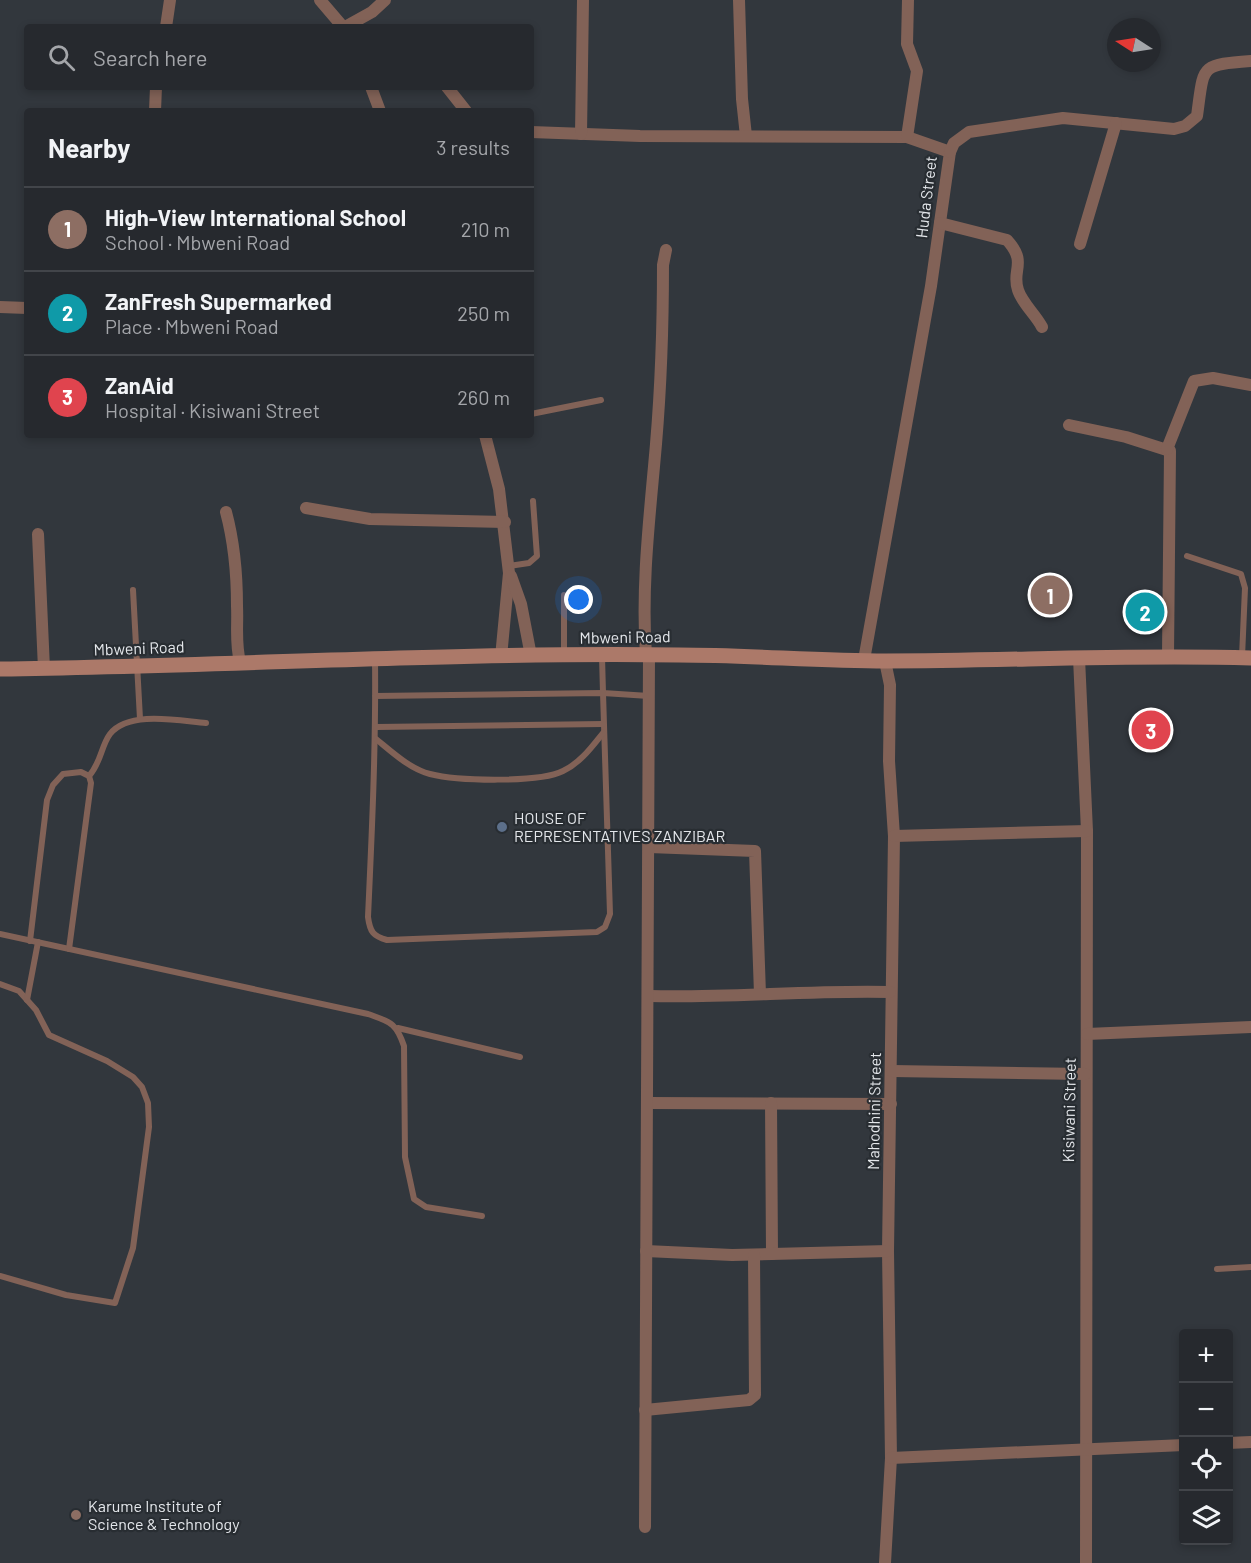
<!DOCTYPE html>
<meta charset="utf-8">
<style>
:root{--surface:#26292e;--page:#32353a;--text:#f1f3f6;--muted:#a4a6aa;--line:#42454a;--accent:#d6ab8b}
body{margin:0;font-family:Barlow,sans-serif;background:var(--page);color:var(--text)}
.controls{position:absolute;right:18px;bottom:18px;display:grid;overflow:hidden;border-radius:6px;box-shadow:0 3px 9px #0003}
.controls button{width:54px;height:54px;display:grid;place-items:center;padding:0;border:0;border-bottom:2px solid var(--line);background:var(--surface);color:var(--text);font:30px sans-serif}
.compass{position:absolute;left:1107px;top:18px;width:54px;height:54px;border-radius:50%;background:var(--surface);box-shadow:0 3px 9px #0003;rotate:282deg}
.you{position:absolute;left:579px;top:600px;width:21px;height:21px;margin:-15px;border:4px solid #fff;border-radius:50%;background:#1a73e8;box-shadow:0 0 0 9px #1a73e833}
.badge{display:grid;place-items:center;width:39px;height:39px;border-radius:50%;background:var(--accent);color:#fff;font-size:20px;font-weight:700}
.pin{position:absolute;translate:-50% -50%;border:3px solid #fff;box-shadow:0 2px 6px #0006}
.list{margin:0;padding:0;list-style:none}
h2{display:flex;justify-content:space-between;align-items:center;height:78px;margin:0;padding:0 24px;font-size:26px}
h2 small{font-size:20px;font-weight:400;color:var(--muted)}
.list li{display:grid;grid-template-columns:39px 1fr auto;gap:18px;align-items:center;box-sizing:border-box;height:84px;padding:0 24px;border-top:2px solid var(--line)}
.list b{display:block;font-size:22px;white-space:nowrap}
.list p{margin:0;font-size:20px;white-space:nowrap;color:var(--muted)}
.list em{font-size:20px;font-style:normal;color:var(--muted)}
.icon{flex:none;width:33px;height:33px;fill:none;stroke:currentColor;stroke-width:2;stroke-linecap:round;stroke-linejoin:round}
.map{position:relative;flex:none;width:1251px;height:1563px;overflow:hidden}
.search{position:absolute;background:var(--surface);box-shadow:0 3px 9px #0003;left:24px;top:24px;width:510px;height:66px;display:flex;align-items:center;gap:15px;box-sizing:border-box;padding:0 21px;border-radius:6px;color:var(--muted);font-size:22px}
.panel{position:absolute;background:var(--surface);box-shadow:0 3px 9px #0003;left:24px;top:108px;width:510px;height:330px;border-radius:6px}
.map>svg:first-child{display:block}
.lines{fill:none;stroke-linecap:round;stroke-linejoin:round}
.lane{stroke:#826257;stroke-width:6}
.street{stroke:#826257;stroke-width:12}
.secondary{stroke:#ac7969;stroke-width:15}
.service-dot{fill:#5c6f8a;stroke:#282d32;stroke-width:2}
.education-dot{fill:#8d6e63;stroke:#282d32;stroke-width:2}
.labels{text-anchor:middle;stroke-width:4.5;stroke-linejoin:round;paint-order:stroke}
.street-label{font-size:16px;fill:#e4e7eb;stroke:#282d32}
.poi-label{font-size:16px;fill:#e4e7eb;stroke:#282d32;text-anchor:start}
</style>
<div class="map">
<svg width="1251" height="1563" viewBox="0 0 1251 1563">
<rect width="100%" height="100%" fill="#32373d"/>
<g class="lines">
<g class="lane">
<polyline points="531,414 601,400"/>
<polyline points="1187,556 1241,574 1245,588 1242,657"/>
<polyline points="509,566 529,563 537,556 533,501"/>
<polyline points="133,590 140,719"/>
<polyline points="564,656 564,595"/>
<polyline points="602,656 603,693 649,696"/>
<path d="M375,659C376,745 372,831 368,917C370,932 373,936 387,940L597,932L605,927L610,914L603,693L375,696"/>
<polyline points="376,727 603,724"/>
<path d="M376,739C392,752 410,769 430,774C457,781 539,783 563,771C580,763 591,748 603,733"/>
<path d="M89,776C101,763 101,746 110,734C129,710 180,721 206,723"/>
<path d="M0,934L368,1014C390,1022 396,1022 404,1046L405,1157L414,1199L426,1207L482,1216"/>
<polyline points="30,941 47,800 53,785 63,774 81,772 89,776 91,783 69,949"/>
<polyline points="0,984 19,991 36,1010 49,1035 107,1061 133,1077 142,1087 148,1103 149,1127 133,1248 115,1303 66,1295 0,1276"/>
<polyline points="27,1000 38,942"/>
<polyline points="398,1028 520,1057"/>
<polyline points="1217,1269 1251,1267"/>
</g>
<g class="street">
<polyline points="320,0 343,27"/>
<polyline points="739,0 742,99 746,136"/>
<polyline points="166,27 170,0"/>
<polyline points="345,27 372,12 385,0"/>
<polyline points="371,87 380,111"/>
<polyline points="447,87 466,111"/>
<polyline points="155,111 156,87"/>
<polyline points="531,132 640,136 907,137 950,152 931,286 864,660"/>
<polyline points="581,134 583,0"/>
<polyline points="907,137 917,71 907,44 908,0"/>
<path d="M950,152L954,143L969,132L1063,118L1174,129L1185,126L1197,116C1204,65 1199,65 1251,61"/>
<path d="M940,223L1007,240C1028,263 1011,270 1018,290C1022,303 1036,315 1042,327"/>
<polyline points="1080,244 1116,123"/>
<polyline points="0,307 27,308"/>
<polyline points="1069,425 1126,437 1170,451 1168,656"/>
<polyline points="485,435 499,489 509,573 501,657"/>
<polyline points="1167,449 1194,381 1213,378 1251,385"/>
<polyline points="306,508 370,519 505,522"/>
<path d="M226,512C234,542 237,574 237,606C238,626 235,642 240,662"/>
<polyline points="38,534 44,669"/>
<polyline points="511,576 521,604 531,656"/>
<path d="M646,655C641,585 650,514 656,444C661,385 663,324 663,265L666,250"/>
<polyline points="1079,658 1087,831 1086,1563"/>
<polyline points="885,661 890,685 889,761 894,836 888,1251 891,1458 885,1563"/>
<polyline points="894,836 1087,831"/>
<polyline points="649,847 755,851 760,994"/>
<path d="M650,996C730,998 810,990 890,992"/>
<polyline points="1087,1034 1251,1027"/>
<polyline points="892,1071 1085,1074"/>
<polyline points="648,1103 891,1104"/>
<polyline points="771,1103 772,1254"/>
<polyline points="646,1251 732,1255 888,1251"/>
<polyline points="645,1410 749,1400 755,1395 754,1255"/>
<polyline points="1228,1443 1251,1442"/>
<polyline points="891,1458 1184,1445"/>
<polyline points="645,1527 649,655"/>
</g>
<path class="secondary" d="M0,669C226,666 453,652 679,655C748,655 817,661 886,661C1008,661 1129,654 1251,658"/>
</g>
<circle class="service-dot" cx="502" cy="827" r="6"/>
<circle class="education-dot" cx="76" cy="1515" r="6"/>
<g class="labels">
<g class="street-label">
<text transform="translate(926 197) rotate(-83)" y="6">Huda Street</text>
<text transform="translate(625 637) rotate(-1)" y="6">Mbweni Road</text>
<text transform="translate(139 648) rotate(-2)" y="6">Mbweni Road</text>
<text transform="translate(1069 1110) rotate(-89)" y="6">Kisiwani Street</text>
<text transform="translate(874 1111) rotate(-89)" y="6">Mahodhini Street</text>
</g>
<g class="poi-label">
<text x="514" y="824">HOUSE OF<tspan x="514" dy="18">REPRESENTATIVES ZANZIBAR</tspan></text>
<text x="88" y="1512">Karume Institute of<tspan x="88" dy="18">Science &amp; Technology</tspan></text>
</g>
</g>
</svg>
<div class="controls">
<button>+</button>
<button>−</button>
<button><svg class="icon" aria-label="locate" viewBox="0 0 24 24"><circle cx="12" cy="12" r="6"/><path d="M12 2v4M12 18v4M2 12h4M18 12h4"/></svg></button>
<button><svg class="icon" aria-label="layers" viewBox="0 0 24 24"><path d="M12 4l9 5-9 5-9-5zM3 14l9 5 9-5"/></svg></button>
</div>
<svg class="compass" viewBox="-18 -18 36 36"><path d="M0-13l5 13h-10z" fill="#e53935"/><path d="M0 13l5-13h-10z" fill="#a4a6aa"/></svg>
<div class="you"></div>
<div class="pin badge" style="left:1050px;top:595px;background:#8d6e63">1</div>
<div class="pin badge" style="left:1145px;top:612px;background:#0f9aa8">2</div>
<div class="pin badge" style="left:1151px;top:730px;background:#e0444e">3</div>
<div class="search"><svg class="icon" aria-label="search" viewBox="0 0 24 24"><circle cx="10" cy="10" r="6"/><path d="M15 15l6 6"/></svg>Search here</div>
<section class="panel">
<h2>Nearby<small>3 results</small></h2>
<ul class="list">
<li><span class="badge" style="background:#8d6e63">1</span><div><b>High-View International School</b><p>School · Mbweni Road</p></div><em>210 m</em></li>
<li><span class="badge" style="background:#0f9aa8">2</span><div><b>ZanFresh Supermarked</b><p>Place · Mbweni Road</p></div><em>250 m</em></li>
<li><span class="badge" style="background:#e0444e">3</span><div><b>ZanAid</b><p>Hospital · Kisiwani Street</p></div><em>260 m</em></li>
</ul>
</section>
</div>
